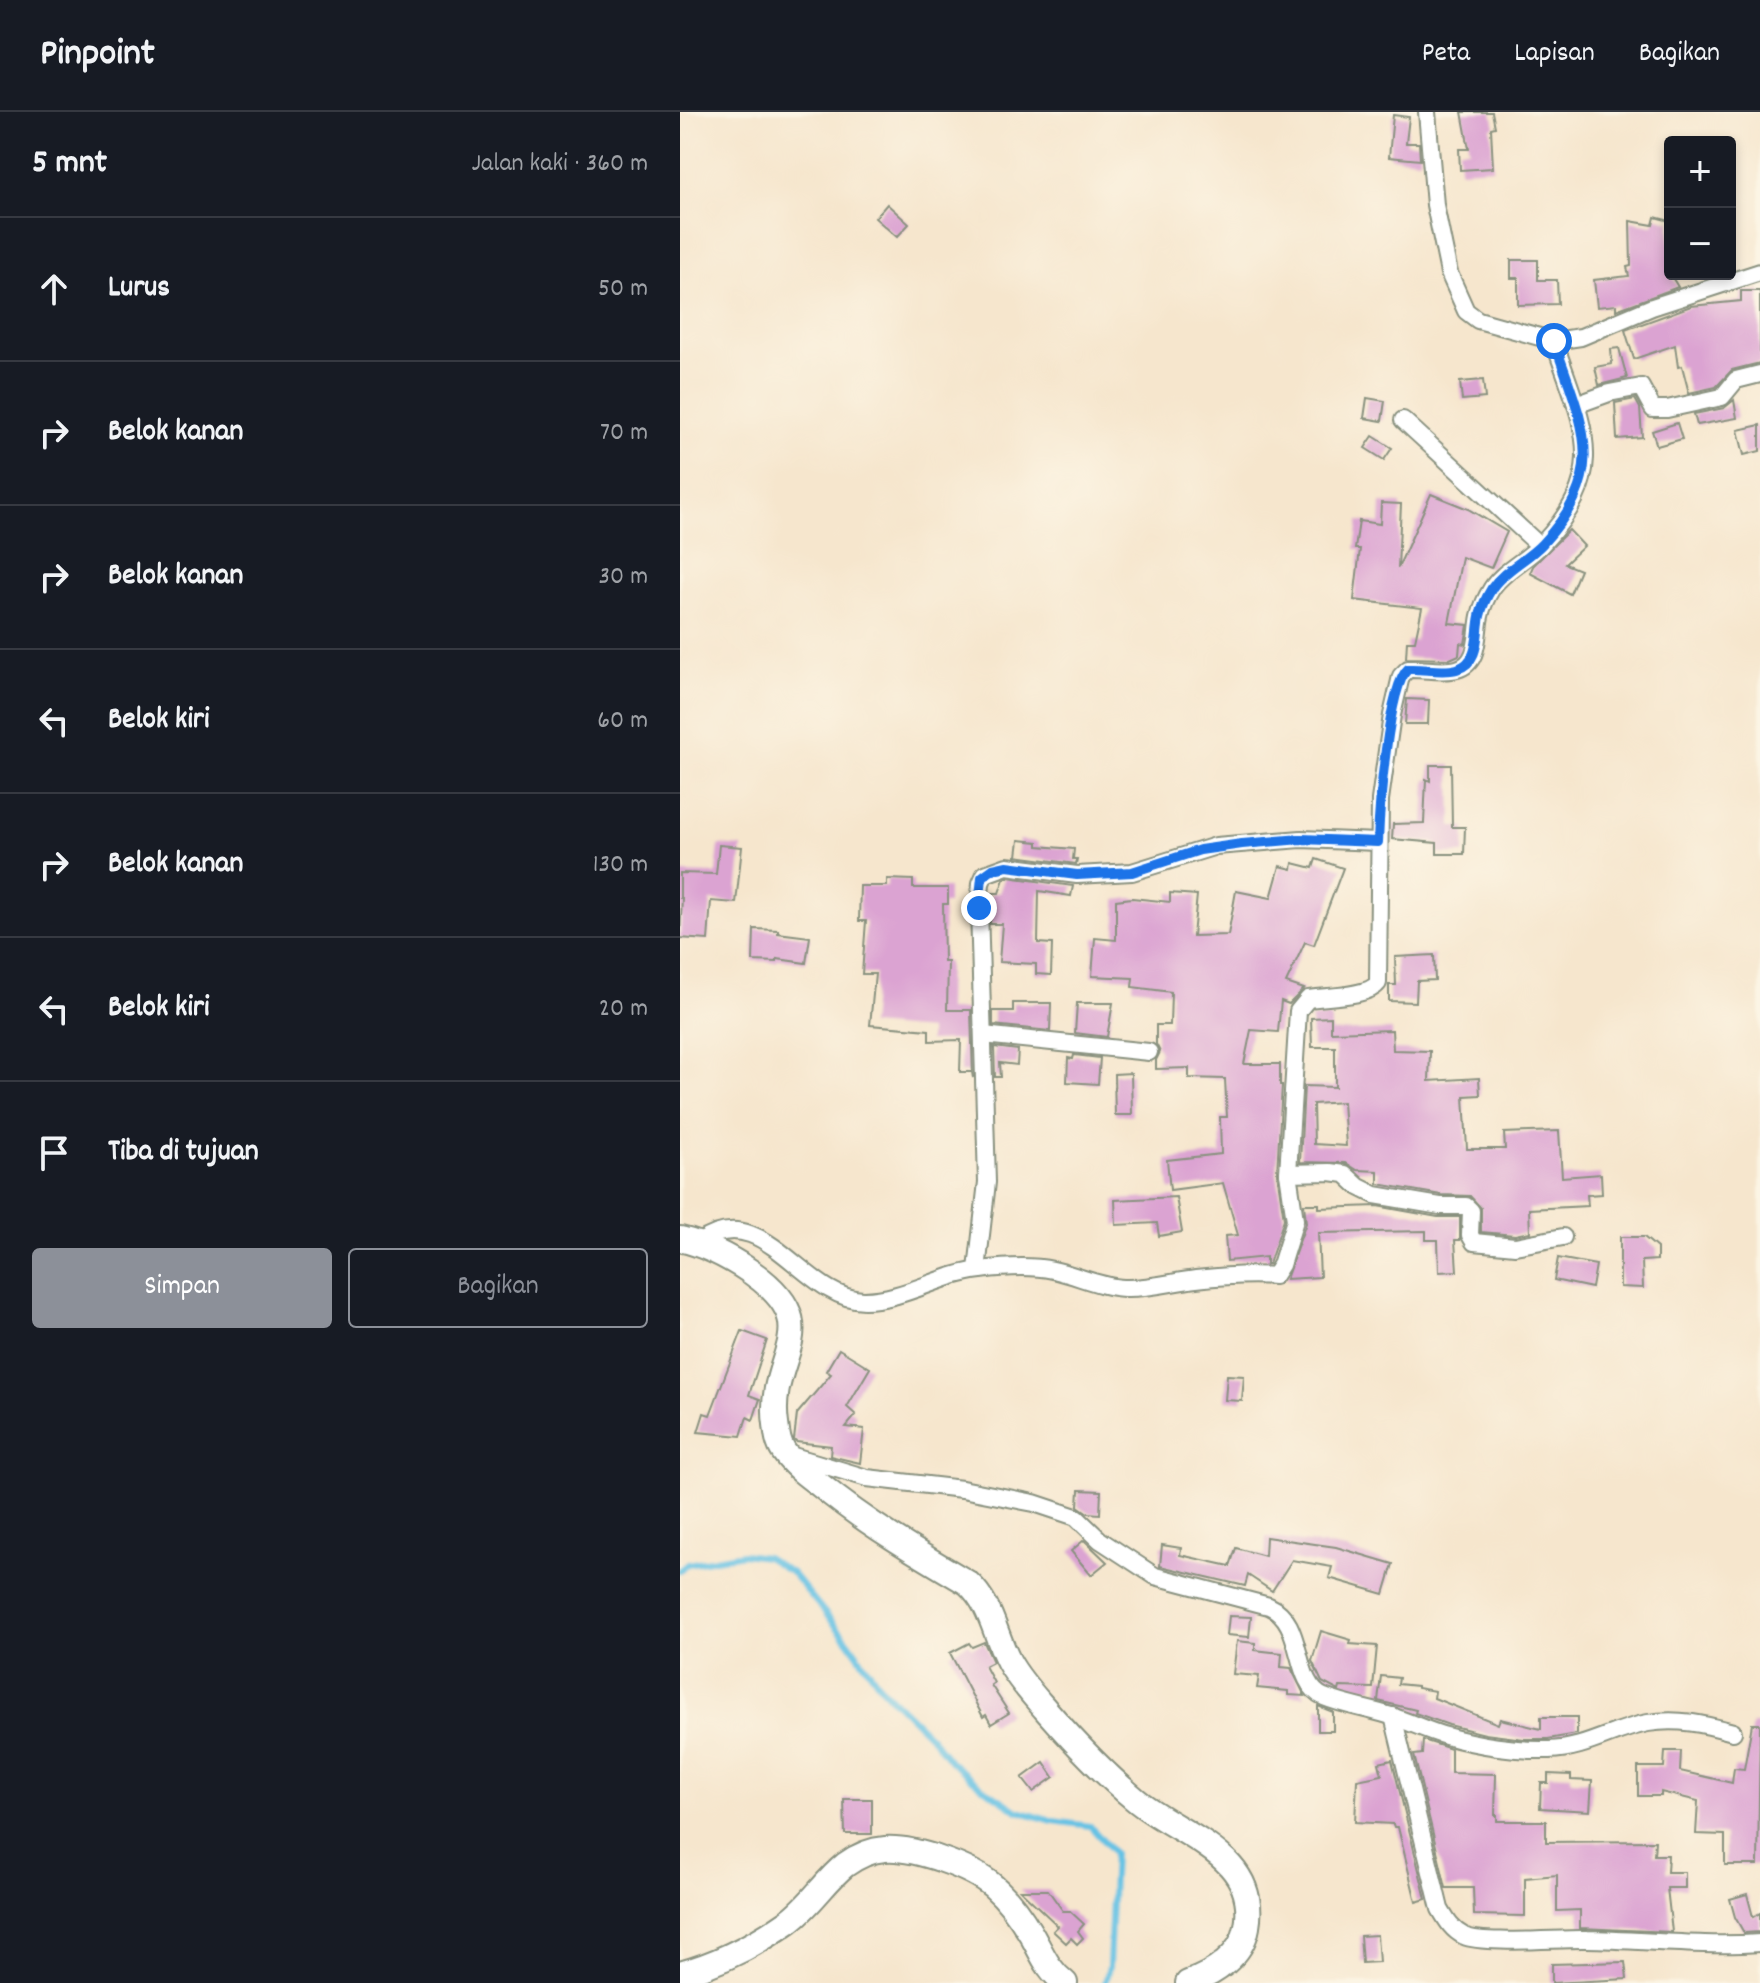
<!DOCTYPE html>
<html lang="id">
<meta charset="utf-8">
<style>
:root{--surface:#171b24;--page:#242831;--text:#f1f3f6;--muted:#9ea1a6;--line:#363941;--accent:#8c9099}
body{margin:0;font-family:Dekko,sans-serif;background:var(--page);color:var(--text)}
.controls{position:absolute;right:24px;top:24px;display:grid;overflow:hidden;border-radius:8px;box-shadow:0 4px 12px #0003}
.controls button{width:72px;height:72px;display:grid;place-items:center;padding:0;border:0;border-bottom:2px solid var(--line);background:var(--surface);color:var(--text);font:40px sans-serif}
.stop{position:absolute;width:24px;height:24px;margin:-18px;border:6px solid #1a73e8;border-radius:50%;background:#fff}
.stop.end{background:#1a73e8;border-color:#fff;box-shadow:0 2px 8px #0008}
.list{margin:0;padding:0;list-style:none}
h2{display:flex;justify-content:space-between;align-items:center;height:104px;margin:0;padding:0 32px;font-size:34px}
h2 small{font-size:26px;font-weight:400;color:var(--muted)}
.list li{display:grid;grid-template-columns:52px 1fr auto;gap:24px;align-items:center;box-sizing:border-box;height:144px;padding:0 32px;border-top:2px solid var(--line)}
.list b{display:block;font-size:30px;white-space:nowrap}
.list em{font-size:26px;font-style:normal;color:var(--muted)}
.actions{display:flex;gap:16px;padding:24px 32px}
.actions a{flex:1;padding:18px 0;border:2px solid var(--accent);border-radius:8px;text-align:center;font-size:28px;color:var(--accent)}
.actions .main{background:var(--accent);color:#fff}
.icon{flex:none;width:44px;height:44px;fill:none;stroke:currentColor;stroke-width:2;stroke-linecap:round;stroke-linejoin:round}
.map{position:relative;flex:none;width:1080px;height:1871px;overflow:hidden}
header{display:flex;align-items:center;gap:48px;box-sizing:border-box;height:112px;padding:0 40px;background:var(--surface);border-bottom:2px solid var(--line)}
header strong{font-size:38px}
nav{display:flex;gap:44px;margin-inline-start:auto;font-size:28px}
main{display:flex}
aside{flex:1;background:var(--surface)}
.map>svg:first-child{display:block}
.lines{fill:none;stroke-linecap:round;stroke-linejoin:round}
.stream{stroke:#66c2e4;stroke-width:6}
.building{fill:#dba3d2;fill-rule:evenodd}
.street-casing{stroke:#8a9280;stroke-width:20}
.primary-casing{stroke:#8a9280;stroke-width:28}
.street{stroke:#fff;stroke-width:16}
.primary{stroke:#fff;stroke-width:24}
.route{stroke:#1a73e8;stroke-width:10}
</style>
<header>
<strong>Pinpoint</strong>
<nav><a>Peta</a><a>Lapisan</a><a>Bagikan</a></nav>
</header>
<main>
<aside>
<h2>5 mnt<small>Jalan kaki · 360 m</small></h2>
<ul class="list">
<li><svg class="icon" aria-label="ahead" viewBox="0 0 24 24"><path d="M12 20V5M6 11l6-6 6 6"/></svg><div><b>Lurus</b></div><em>50 m</em></li>
<li><svg class="icon" aria-label="right" viewBox="0 0 24 24"><path d="M7 20v-9h11M14 6l5 5-5 5"/></svg><div><b>Belok kanan</b></div><em>70 m</em></li>
<li><svg class="icon" aria-label="right" viewBox="0 0 24 24"><path d="M7 20v-9h11M14 6l5 5-5 5"/></svg><div><b>Belok kanan</b></div><em>30 m</em></li>
<li><svg class="icon" aria-label="left" viewBox="0 0 24 24"><path d="M17 20v-9H6M10 6l-5 5 5 5"/></svg><div><b>Belok kiri</b></div><em>60 m</em></li>
<li><svg class="icon" aria-label="right" viewBox="0 0 24 24"><path d="M7 20v-9h11M14 6l5 5-5 5"/></svg><div><b>Belok kanan</b></div><em>130 m</em></li>
<li><svg class="icon" aria-label="left" viewBox="0 0 24 24"><path d="M17 20v-9H6M10 6l-5 5 5 5"/></svg><div><b>Belok kiri</b></div><em>20 m</em></li>
<li><svg class="icon" aria-label="arrive" viewBox="0 0 24 24"><path d="M6 21V4h12l-3 4 3 4H6"/></svg><div><b>Tiba di tujuan</b></div></li>
</ul>
<div class="actions"><a class="main">Simpan</a><a>Bagikan</a></div>
</aside>
<div class="map">
<svg width="1080" height="1871" viewBox="0 0 1080 1871">
<rect width="100%" height="100%" fill="#fcf5e5"/>
<filter id="ink" filterUnits="userSpaceOnUse"><feTurbulence type="fractalNoise" baseFrequency=".0125" numOctaves="2"/><feDisplacementMap in="SourceGraphic" scale="16" xChannelSelector="R" yChannelSelector="G"/><feConvolveMatrix kernelMatrix="1 2 1 2 8 2 1 2 1" color-interpolation-filters="sRGB"/></filter>
<filter id="wash" filterUnits="userSpaceOnUse"><feTurbulence type="fractalNoise" baseFrequency=".006" numOctaves="4" result="noise"/><feDisplacementMap in="SourceGraphic" scale="32" xChannelSelector="R" yChannelSelector="G"/><feGaussianBlur stdDeviation="1.8" result="paint"/><feColorMatrix in="noise" values="0 0 0 0 0 0 0 0 0 0 0 0 0 0 0 0 0 1.4 0 .05"/><feComposite in="paint" operator="in"/></filter>
<g filter="url(#wash)">
<rect width="100%" height="100%" fill="#f6e6cd"/>
<g class="lines">
<polyline class="stream" points="0,1458 7,1452 63,1442 86,1445 112,1461 169,1530 202,1577 252,1626 271,1650 302,1675 338,1699 373,1709 410,1714 434,1741 429,1855 425,1871"/>
</g>
<g id="blocks">
<g class="building">
<polygon points="782,0 812,0 815,15 811,16 813,56 780,58 779,37 789,37"/>
<polygon points="713,3 729,5 726,31 739,31 740,48 709,45"/>
<polygon points="207,92 229,112 217,125 195,106"/>
<polygon points="975,105 990,109 990,162 998,175 936,198 936,193 917,195 914,168 949,164 947,155 951,154 950,109 973,113"/>
<polygon points="831,148 858,148 858,168 877,168 878,192 838,193 838,166 831,166"/>
<polygon points="1061,179 1080,179 1080,251 1052,258 1036,275 1009,281 1002,254 998,255 995,233 954,247 945,218 1011,194 1061,189"/>
<polygon points="939,236 947,266 919,273 915,255 932,252 931,237"/>
<polygon points="803,268 805,286 782,288 780,270"/>
<polygon points="687,286 705,289 702,309 684,306"/>
<polygon points="955,287 960,296 962,325 937,327 935,291"/>
<polygon points="1054,288 1057,306 1017,313 1014,302 1044,296"/>
<polygon points="997,311 1002,327 977,334 972,319"/>
<polygon points="1080,313 1080,339 1064,343 1058,318"/>
<polygon points="693,324 712,336 704,348 685,336"/>
<polygon points="751,382 788,397 827,420 811,456 782,445 769,511 788,513 786,526 785,532 780,531 779,543 770,547 726,546 727,529 735,529 742,496 674,488 680,437 675,437 679,409 700,412 701,391 721,392 718,456"/>
<polygon points="889,418 904,434 885,452 900,458 890,482 850,461 853,454"/>
<polygon points="727,587 749,588 748,612 725,612"/>
<polygon points="750,653 771,653 772,715 785,715 784,742 757,742 757,731 712,727 713,712 744,711 746,667 750,669"/>
<polygon points="339,728 358,730 358,734 394,737 393,747 397,747 396,752 335,744 337,744"/>
<polygon points="39,733 62,735 56,791 31,789 28,828 0,826 2,786 0,786 0,761 36,762"/>
<polygon points="636,747 663,756 634,833 625,830 606,871 624,877 609,892 601,889 598,920 571,918 564,952 600,952 600,973 602,973 597,1061 604,1107 589,1152 586,1152 586,1145 547,1149 545,1124 558,1123 543,1071 490,1078 487,1048 541,1042 540,1005 547,1005 545,967 509,966 509,956 476,957 476,948 480,940 476,932 476,913 490,913 491,880 452,875 453,866 412,864 415,826 436,828 436,788 452,786 490,790 490,781 517,783 513,824 548,823 556,779 591,786 600,754 612,757 613,751 633,756"/>
<polygon points="328,765 393,774 391,784 359,779 358,831 372,832 371,863 356,862 356,852 319,850 322,812 310,812 311,781 319,781 324,767"/>
<polygon points="207,767 233,768 233,776 268,776 268,792 263,792 264,850 268,850 267,898 291,898 293,966 292,960 280,960 281,928 249,929 249,918 190,913 195,862 182,862 186,809 179,809 180,774 207,774"/>
<polygon points="74,817 98,818 98,821 130,825 126,851 97,847 97,850 73,849"/>
<polygon points="754,843 755,868 737,869 736,890 709,889 709,873 716,873 715,845"/>
<polygon points="333,891 371,891 370,919 313,913 313,899 333,899"/>
<polygon points="397,891 433,891 427,925 395,921"/>
<path d="M651,905V920L712,918L713,938L750,939L749,969L799,966L800,983L784,984L787,1037H825L824,1021L879,1019L882,1065L921,1062L922,1082L907,1083L908,1094L849,1097L850,1120L835,1123L801,1120V1096L790,1084L761,1083L698,1072V1059L677,1058L666,1051L620,1050L624,974L655,975V935H632L631,906ZM663,990L666,1034L634,1032L633,992Z"/>
<polygon points="314,935 338,938 337,953 320,951 321,965 315,965"/>
<polygon points="394,943 420,946 418,972 387,970 388,946 393,947"/>
<polygon points="451,961 452,1003 435,1003 434,962"/>
<polygon points="496,1085 502,1120 479,1124 477,1111 436,1113 435,1088"/>
<polygon points="624,1092 639,1092 639,1096 697,1094 758,1105 780,1105 780,1128 775,1128 777,1159 759,1160 758,1128 746,1128 746,1119 638,1121 640,1165 606,1167 626,1111"/>
<polygon points="940,1125 964,1125 977,1136 977,1148 962,1149 963,1176 940,1175"/>
<polygon points="878,1146 916,1153 912,1176 874,1168"/>
<polygon points="62,1219 87,1228 69,1283 80,1287 73,1308 67,1305 61,1324 18,1320 24,1301 30,1303"/>
<polygon points="159,1237 190,1256 167,1295 176,1303 166,1315 184,1317 180,1351 150,1344 151,1334 116,1330 114,1328 117,1302 151,1262 146,1259"/>
<polygon points="547,1263 564,1264 562,1289 545,1288"/>
<polygon points="399,1378 421,1379 420,1402 408,1401 398,1394"/>
<polygon points="586,1425 656,1435 713,1452 704,1482 649,1466 652,1455 612,1448 592,1479 568,1463 565,1474 480,1454 482,1433 501,1436 500,1443 550,1454 556,1436 585,1444"/>
<polygon points="404,1428 427,1450 411,1463 391,1439"/>
<polygon points="549,1504 571,1505 569,1525 547,1523"/>
<polygon points="641,1519 671,1528 670,1532 697,1534 693,1576 660,1575 659,1579 642,1570 632,1549"/>
<polygon points="557,1529 575,1531 575,1538 602,1541 601,1555 611,1556 625,1584 608,1583 608,1579 577,1576 579,1564 553,1562"/>
<polygon points="304,1530 313,1550 305,1554 314,1571 311,1573 329,1601 311,1612 306,1603 303,1605 270,1541 289,1531 292,1535"/>
<polygon points="701,1564 719,1566 718,1572 737,1574 737,1576 755,1579 754,1586 818,1612 820,1607 861,1617 861,1605 897,1605 897,1622 868,1627 844,1627 805,1622 769,1613 735,1601 736,1598 698,1589"/>
<polygon points="638,1594 653,1600 653,1619 638,1619"/>
<polygon points="1072,1612 1080,1612 1078,1753 1045,1753 1045,1723 1016,1722 1018,1689 981,1680 981,1684 958,1684 958,1655 984,1655 985,1639 1001,1639 1000,1659 1052,1671 1054,1656 1064,1657"/>
<polygon points="743,1628 771,1637 771,1661 816,1662 815,1703 817,1703 817,1709 866,1709 866,1730 975,1729 974,1743 988,1743 987,1760 1005,1760 1005,1776 987,1776 992,1820 900,1816 900,1798 877,1799 877,1763 845,1766 845,1804 794,1803 793,1776 766,1776 734,1643 742,1642"/>
<polygon points="712,1648 746,1787 736,1790 718,1715 714,1715 713,1712 675,1710 677,1668 702,1663 699,1651"/>
<polygon points="364,1650 374,1665 353,1680 342,1666"/>
<polygon points="868,1662 891,1663 891,1668 912,1669 910,1699 860,1696 861,1671 868,1671"/>
<polygon points="164,1687 192,1687 192,1722 165,1722"/>
<polygon points="340,1778 368,1778 383,1799 390,1799 404,1812 398,1819 403,1826 397,1832 391,1826 386,1831 373,1819 378,1814"/>
<polygon points="1067,1782 1073,1805 1080,1801 1080,1820 1064,1821 1055,1805 1050,1787"/>
<polygon points="697,1823 699,1850 682,1851 680,1824"/>
<polygon points="945,1850 947,1867 872,1871 872,1852"/>
</g>
</g>
</g>
<g filter="url(#ink)">
<use href="#blocks" fill-opacity="0" stroke="#8a9280" stroke-width="2"/>
<g class="lines">
<g class="street-casing">
<g id="street">
<polyline points="747,0 755,93 769,161 786,199 798,208 874,229 901,225 972,195 1080,160"/>
<polyline points="896,293 929,281 961,275 973,297 987,297 1042,285 1056,268 1080,262"/>
<polyline points="723,308 860,434"/>
<polyline points="303,923 469,940"/>
<polyline points="608,1061 650,1060 665,1062 679,1075 695,1083 760,1094 786,1094 791,1099 790,1123 794,1130 835,1134 883,1125"/>
<path d="M19,1131C83,1084 124,1188 184,1188C224,1188 261,1162 301,1158C324,1155 350,1153 373,1158C397,1163 420,1175 444,1176C468,1177 492,1170 516,1167C542,1164 569,1162 594,1164L601,1153L615,1108L608,1061L618,899L628,887C646,884 688,885 698,871L700,688L712,603L721,564L728,557C744,556 762,561 777,557C800,551 796,522 800,504C802,495 807,484 812,476C824,458 847,448 862,432C932,358 902,313 874,229"/>
<polyline points="297,1158 307,1070 299,796 301,771 305,762 327,754 397,763 452,760 536,734 621,727 698,730"/>
<path d="M110,1343L187,1366L282,1377L354,1391L396,1405L420,1428L475,1464L589,1494C626,1510 611,1570 644,1585C666,1594 691,1597 714,1605C732,1611 748,1619 766,1624C797,1633 836,1639 869,1638C907,1637 933,1617 968,1611C998,1606 1024,1612 1053,1620"/>
<path d="M713,1604L760,1797C767,1809 772,1818 784,1824C804,1833 882,1826 907,1827C965,1828 1023,1835 1080,1831"/>
</g>
</g>
<g class="primary-casing">
<g id="primary">
<path d="M0,1127C26,1133 49,1145 71,1160C151,1216 86,1243 96,1312C97,1322 98,1332 104,1340C113,1353 128,1364 140,1373C186,1411 237,1441 288,1471C312,1493 314,1522 329,1550C339,1568 353,1583 366,1598C394,1630 423,1661 456,1688C501,1725 580,1743 567,1815C562,1844 534,1862 508,1871"/>
<path d="M0,1862C40,1851 75,1833 109,1809C131,1793 145,1769 165,1753C176,1745 191,1738 205,1737C234,1735 291,1755 313,1774C328,1787 341,1805 351,1822C362,1841 367,1857 385,1871"/>
</g>
</g>
<use href="#street" class="street"/>
<use href="#primary" class="primary"/>
</g>
</g>
<g class="lines" filter="url(#ink)">
<path class="route" d="M299,796L302,765L313,757L327,754L397,763L452,760L520,738L562,732L621,727L698,730C699,699 708,574 728,557C744,556 762,561 777,557C800,551 796,522 800,504C802,495 807,484 812,476C824,458 847,448 862,432C931,358 902,312 874,229"/>
</g>
</svg>
<div class="controls">
<button>+</button>
<button>−</button>
</div>
<div class="stop" style="left:874px;top:229px"></div>
<div class="stop end" style="left:299px;top:796px"></div>
</div>
</main>
